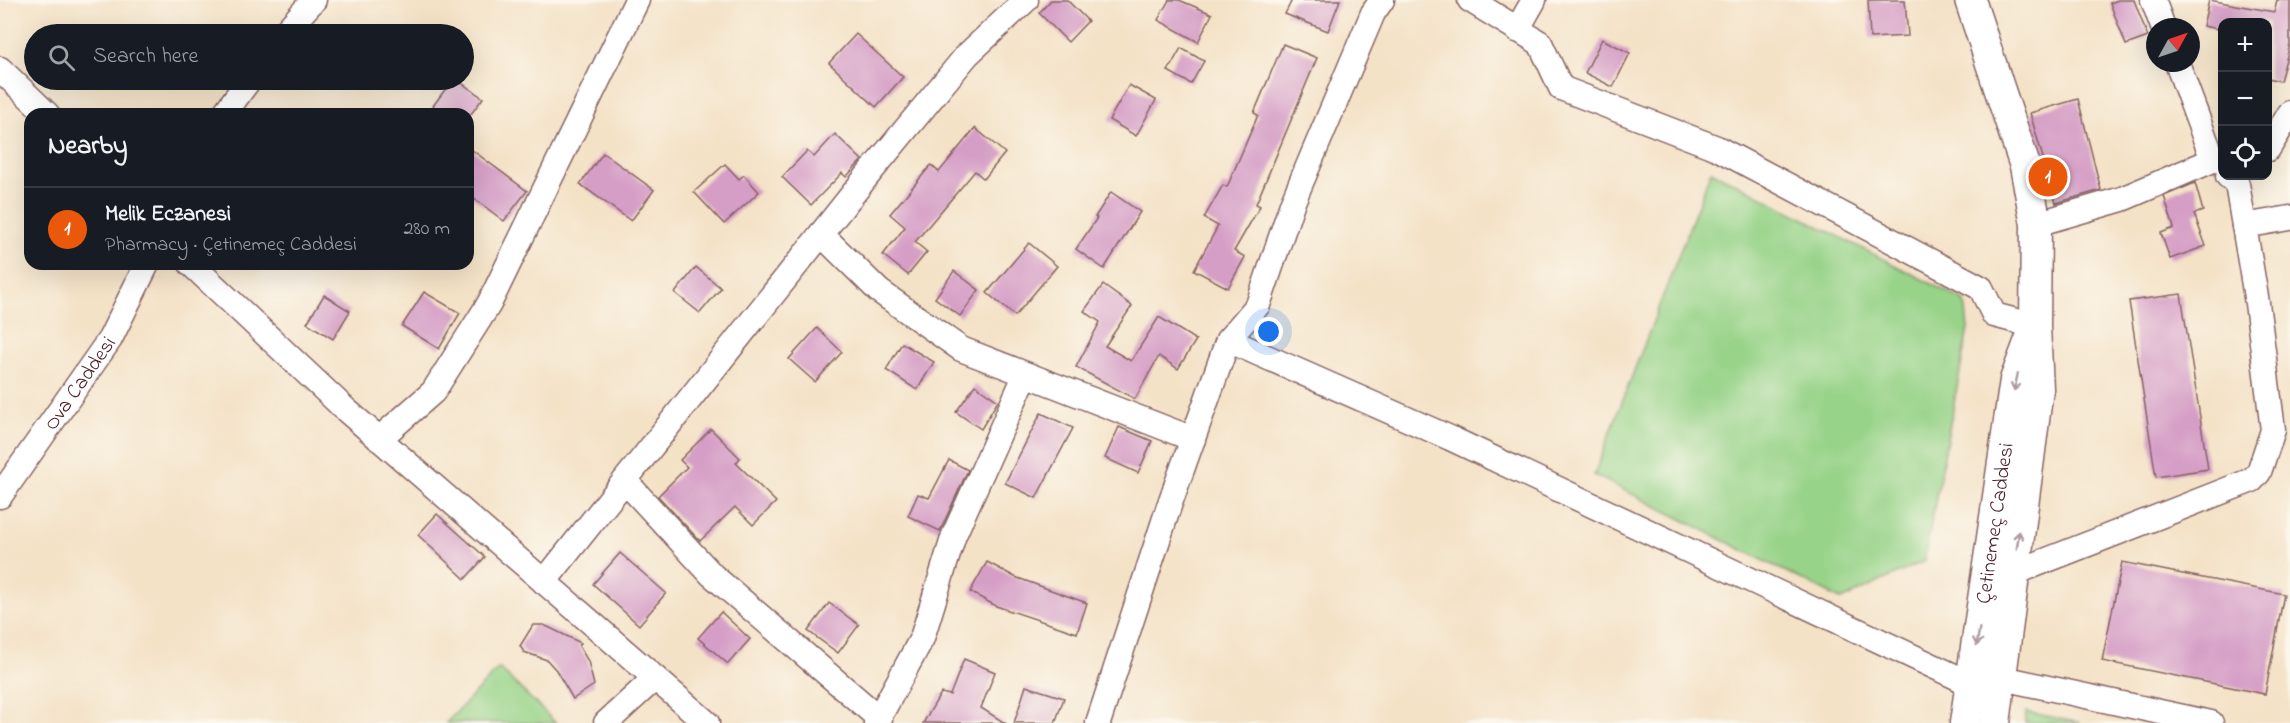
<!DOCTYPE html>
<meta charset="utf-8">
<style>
:root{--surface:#171b24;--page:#20242c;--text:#f1f3f6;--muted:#9ea1a6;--line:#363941;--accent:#ea580c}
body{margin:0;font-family:"Indie Flower",sans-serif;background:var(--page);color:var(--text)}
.controls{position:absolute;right:18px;top:18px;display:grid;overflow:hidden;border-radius:12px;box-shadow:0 6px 24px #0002}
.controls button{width:54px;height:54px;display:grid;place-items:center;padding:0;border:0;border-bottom:2px solid var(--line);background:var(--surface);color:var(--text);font:30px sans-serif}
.compass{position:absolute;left:2146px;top:18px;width:54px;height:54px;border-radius:50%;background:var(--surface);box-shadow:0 6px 24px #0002;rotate:50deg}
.you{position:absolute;left:1269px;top:332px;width:21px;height:21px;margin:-15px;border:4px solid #fff;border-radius:50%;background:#1a73e8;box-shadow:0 0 0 9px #1a73e833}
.badge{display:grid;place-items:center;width:39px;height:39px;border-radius:50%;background:var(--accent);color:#fff;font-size:20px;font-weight:700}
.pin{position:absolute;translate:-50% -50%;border:3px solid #fff;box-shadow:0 2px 6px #0006}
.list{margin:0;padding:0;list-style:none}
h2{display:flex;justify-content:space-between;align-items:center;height:78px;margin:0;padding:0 24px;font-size:26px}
h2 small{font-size:20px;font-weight:400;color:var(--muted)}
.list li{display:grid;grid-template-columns:39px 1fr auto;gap:18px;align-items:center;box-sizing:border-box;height:84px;padding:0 24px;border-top:2px solid var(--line)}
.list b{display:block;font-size:22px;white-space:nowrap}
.list p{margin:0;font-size:20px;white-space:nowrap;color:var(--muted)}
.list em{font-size:20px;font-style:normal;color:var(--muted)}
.icon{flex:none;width:33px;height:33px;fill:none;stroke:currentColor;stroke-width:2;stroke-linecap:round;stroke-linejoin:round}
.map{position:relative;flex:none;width:2290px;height:723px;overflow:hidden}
.search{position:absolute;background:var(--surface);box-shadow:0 6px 24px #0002;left:24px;top:24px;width:450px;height:66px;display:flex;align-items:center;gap:15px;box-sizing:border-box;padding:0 21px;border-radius:33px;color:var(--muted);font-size:22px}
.panel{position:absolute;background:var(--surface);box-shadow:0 6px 24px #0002;left:24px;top:108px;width:450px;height:162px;border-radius:18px}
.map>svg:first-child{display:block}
.green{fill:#97d388;stroke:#70795a;stroke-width:1.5}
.building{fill:#d59ec6}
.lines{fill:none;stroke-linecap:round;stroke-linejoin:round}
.minor-casing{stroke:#866362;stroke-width:27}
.major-casing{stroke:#866362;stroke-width:33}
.minor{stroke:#fff;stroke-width:24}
.major{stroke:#fff;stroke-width:30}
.oneway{stroke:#ae9aa0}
.labels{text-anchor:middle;stroke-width:4.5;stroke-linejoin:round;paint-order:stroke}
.street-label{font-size:21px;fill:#4a1f2b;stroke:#fbf7ec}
</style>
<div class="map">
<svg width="2290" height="723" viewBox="0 0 2290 723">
<rect width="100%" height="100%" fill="#fbf7ec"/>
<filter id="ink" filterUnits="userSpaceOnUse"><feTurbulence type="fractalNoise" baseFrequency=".0167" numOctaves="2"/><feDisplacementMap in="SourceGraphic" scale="12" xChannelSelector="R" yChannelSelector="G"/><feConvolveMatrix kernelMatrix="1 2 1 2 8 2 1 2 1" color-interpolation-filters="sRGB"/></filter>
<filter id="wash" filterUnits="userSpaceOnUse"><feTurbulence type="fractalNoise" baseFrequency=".008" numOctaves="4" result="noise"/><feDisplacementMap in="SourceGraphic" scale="24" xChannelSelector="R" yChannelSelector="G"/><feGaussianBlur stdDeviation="1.35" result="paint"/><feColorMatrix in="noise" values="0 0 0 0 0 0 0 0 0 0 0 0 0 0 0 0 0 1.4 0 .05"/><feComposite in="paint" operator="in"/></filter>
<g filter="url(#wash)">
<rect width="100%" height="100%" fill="#f4e2c7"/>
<g class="green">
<polygon points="1711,171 1965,301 1968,329 1924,561 1842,600 1594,475"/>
<polygon points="499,668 556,723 446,723"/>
<polygon points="2026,712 2081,723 2025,723"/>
</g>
<g id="blocks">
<g class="building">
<polygon points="1051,0 1067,0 1088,21 1068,42 1039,13"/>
<polygon points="1169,0 1179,0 1212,14 1198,42 1158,20"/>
<polygon points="1292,0 1340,0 1328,31 1285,14"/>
<polygon points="1868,0 1905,0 1908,36 1870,38"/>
<polygon points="2118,0 2134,0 2148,37 2126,45 2110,3"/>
<polygon points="2209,0 2274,12 2277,0 2290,0 2290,45 2280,81 2268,78 2268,22 2223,22 2223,30 2203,26"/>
<polygon points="856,34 903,77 876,107 829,63"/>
<polygon points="1602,39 1630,53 1613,87 1585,73"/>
<polygon points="1283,44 1317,58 1256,204 1260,206 1234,251 1245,257 1228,288 1194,270 1218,226 1204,218 1223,185 1227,187 1258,115 1254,113"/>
<polygon points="1181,48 1204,61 1191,84 1168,71"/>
<polygon points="452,80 457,80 483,98 471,114 444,114 433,106"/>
<polygon points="1129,85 1156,100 1136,136 1109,120"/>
<polygon points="2078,99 2101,190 2056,203 2030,113"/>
<polygon points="975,128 1005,153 984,179 975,171 915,242 927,252 908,275 883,255 905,227 890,214 931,165 939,172"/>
<polygon points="835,134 862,160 846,177 842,173 811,205 782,177 807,151 814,157"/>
<polygon points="468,147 527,191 504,221 468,194"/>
<polygon points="603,153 654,190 631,221 580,184"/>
<polygon points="725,164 739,179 744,175 759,192 724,224 694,192"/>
<polygon points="2195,183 2203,211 2194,214 2206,246 2170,259 2161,233 2174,228 2164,196"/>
<polygon points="1111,192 1140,212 1104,269 1076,249 1097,218 1095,217"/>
<polygon points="1029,243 1057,266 1015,316 987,293"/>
<polygon points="696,267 721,288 700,313 675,293"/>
<polygon points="954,271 979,290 960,316 935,298"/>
<polygon points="1103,285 1132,306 1105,346 1131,361 1159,317 1196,340 1178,369 1159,356 1135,399 1076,367 1100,322 1084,311"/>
<polygon points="424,292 460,313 439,349 402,326"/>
<polygon points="2181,294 2208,469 2156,477 2129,301"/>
<polygon points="324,295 350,311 333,339 307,323"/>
<polygon points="817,328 842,352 815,382 789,359"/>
<polygon points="902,343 934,362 917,390 886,370"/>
<polygon points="975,385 998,401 981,429 956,412"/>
<polygon points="1041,413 1073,428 1036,498 1005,483"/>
<polygon points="1119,427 1152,441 1138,473 1105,458"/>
<polygon points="711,429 740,458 736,463 776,502 753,525 735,507 700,541 658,496 687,467 680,460"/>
<polygon points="949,460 968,470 940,531 908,516 918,494 929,498"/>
<polygon points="437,514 485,557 465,579 418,535"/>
<polygon points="620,553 666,593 639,625 593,584"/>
<polygon points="987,562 1015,577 1087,603 1077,633 996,606 970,592"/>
<polygon points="2122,562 2284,594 2265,694 2102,661"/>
<polygon points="829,603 859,625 838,653 808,631"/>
<polygon points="721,612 750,639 728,664 698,638"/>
<polygon points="533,625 544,625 581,643 579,646 588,661 594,685 573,699 556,670 547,660 524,652 520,646"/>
<polygon points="964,659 995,672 981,708 1005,723 923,723 941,693 950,695"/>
<polygon points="1026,686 1064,698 1055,723 1014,723"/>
</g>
</g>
</g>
<g filter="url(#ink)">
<use href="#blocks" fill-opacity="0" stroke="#866362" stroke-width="1.5"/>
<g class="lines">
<g class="minor-casing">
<g id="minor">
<polyline points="1470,0 1540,43 1561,88 1717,148 1981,288 1994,315 2035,326"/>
<polyline points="2153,0 2163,27"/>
<polyline points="1517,30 1534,0"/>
<polyline points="283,34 314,0"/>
<polyline points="0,69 47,114"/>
<polyline points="224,114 249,80"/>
<polyline points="2268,149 2290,113"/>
<polyline points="2036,224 2122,199 2213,160 2177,63"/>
<polyline points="2244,226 2290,218"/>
<polyline points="821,234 879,291 961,349 1193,439"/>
<polyline points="191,264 346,410 707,723"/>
<polyline points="1228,340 1450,438 1971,684"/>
<polyline points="379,439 433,392 489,304 637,0"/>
<polyline points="625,481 712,575 880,719"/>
<path id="s1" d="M0,496L110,339L147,264"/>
<polyline points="2014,573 2252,480 2259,472 2273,430 2257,303 2237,184 2228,176"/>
<polyline points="544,582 868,175 967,55 1026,0"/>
<polyline points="2002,678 2211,723"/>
<polyline points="606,723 655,678"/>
<polyline points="876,723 922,638 954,535 1025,376"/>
<polyline points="1098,723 1169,506 1228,340 1258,305 1292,204 1373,13 1382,0"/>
</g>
</g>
<g class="major-casing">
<g id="major">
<polyline points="1970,0 2025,166 2036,224 2035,326 2038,389 1995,723"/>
<path id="s2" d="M1965,723L2015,380L2032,335"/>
</g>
</g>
<use href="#minor" class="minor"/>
<use href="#major" class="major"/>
</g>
<defs><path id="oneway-shaft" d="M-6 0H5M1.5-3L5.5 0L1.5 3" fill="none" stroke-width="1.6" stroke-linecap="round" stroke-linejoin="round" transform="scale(1.5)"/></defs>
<g class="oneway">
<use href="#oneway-shaft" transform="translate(2016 382) rotate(102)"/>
<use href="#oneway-shaft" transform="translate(2018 540) rotate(-82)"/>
<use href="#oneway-shaft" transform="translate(1978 637) rotate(99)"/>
</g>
</g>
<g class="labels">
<g class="street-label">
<text dy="7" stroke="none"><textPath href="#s1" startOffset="138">Ova Caddesi</textPath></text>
<text dy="7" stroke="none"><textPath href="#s2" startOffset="202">Çetinemeç Caddesi</textPath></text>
</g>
</g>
</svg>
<div class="controls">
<button>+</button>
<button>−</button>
<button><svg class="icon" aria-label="locate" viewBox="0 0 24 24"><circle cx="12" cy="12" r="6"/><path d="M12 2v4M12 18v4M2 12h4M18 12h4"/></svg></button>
</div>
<svg class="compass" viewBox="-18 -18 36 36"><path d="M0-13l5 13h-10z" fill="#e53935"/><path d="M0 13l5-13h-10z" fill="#9ea1a6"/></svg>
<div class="you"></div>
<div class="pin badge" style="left:2048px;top:177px">1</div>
<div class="search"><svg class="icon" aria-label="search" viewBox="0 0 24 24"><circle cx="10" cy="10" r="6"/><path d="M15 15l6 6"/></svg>Search here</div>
<section class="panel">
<h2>Nearby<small></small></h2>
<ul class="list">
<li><span class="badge">1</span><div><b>Melik Eczanesi</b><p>Pharmacy · Çetinemeç Caddesi</p></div><em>280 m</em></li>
</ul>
</section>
</div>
